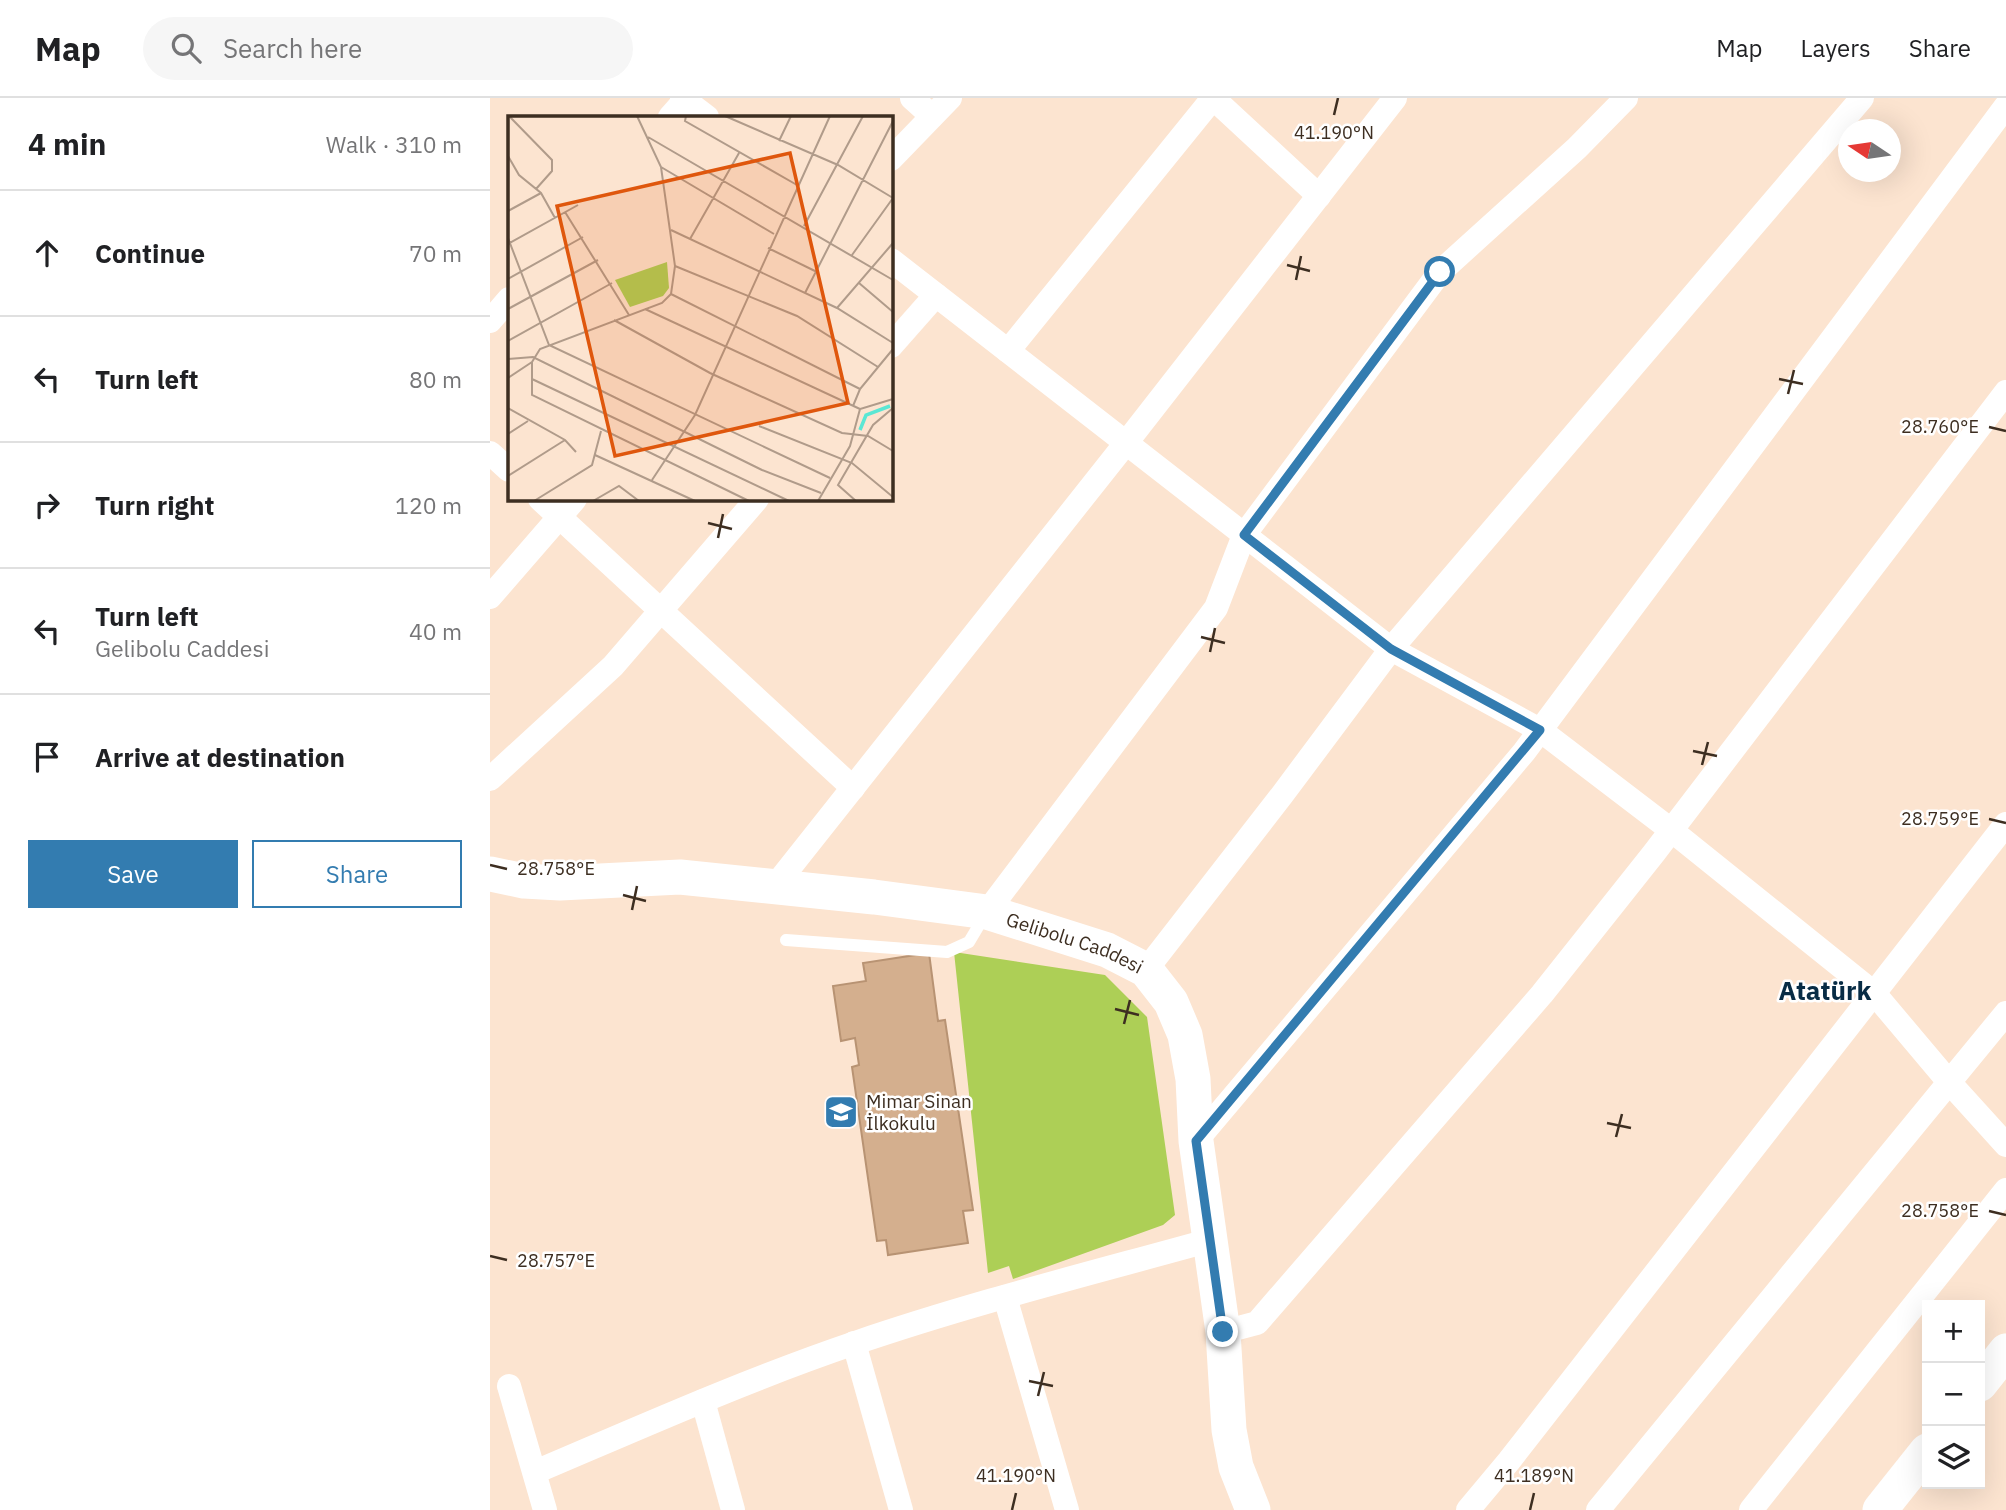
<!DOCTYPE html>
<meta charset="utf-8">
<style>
:root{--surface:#fff;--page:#f6f6f6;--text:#202124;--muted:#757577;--line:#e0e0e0;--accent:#337cb0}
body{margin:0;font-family:"IBM Plex Sans",sans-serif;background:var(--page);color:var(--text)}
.controls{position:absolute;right:21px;bottom:21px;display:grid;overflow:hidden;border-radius:0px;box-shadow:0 7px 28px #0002}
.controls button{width:63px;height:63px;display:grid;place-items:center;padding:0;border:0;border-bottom:2px solid var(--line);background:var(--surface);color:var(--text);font:35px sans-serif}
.compass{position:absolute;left:1348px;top:21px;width:63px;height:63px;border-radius:50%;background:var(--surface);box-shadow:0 7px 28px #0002;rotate:283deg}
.stop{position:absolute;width:21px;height:21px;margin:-16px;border:5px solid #337cb0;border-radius:50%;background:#fff}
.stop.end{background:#337cb0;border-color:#fff;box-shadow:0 2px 7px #0008}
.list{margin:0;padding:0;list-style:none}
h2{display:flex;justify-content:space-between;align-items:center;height:91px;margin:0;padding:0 28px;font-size:30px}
h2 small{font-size:23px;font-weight:400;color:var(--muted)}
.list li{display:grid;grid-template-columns:46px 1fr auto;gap:21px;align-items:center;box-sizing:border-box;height:126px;padding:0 28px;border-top:2px solid var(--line)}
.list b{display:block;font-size:26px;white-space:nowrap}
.list p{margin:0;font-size:23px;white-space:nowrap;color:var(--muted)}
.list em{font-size:23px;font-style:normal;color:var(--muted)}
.actions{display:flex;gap:14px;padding:21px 28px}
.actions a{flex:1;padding:16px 0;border:2px solid var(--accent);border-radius:0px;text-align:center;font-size:24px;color:var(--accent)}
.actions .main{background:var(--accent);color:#fff}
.icon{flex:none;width:38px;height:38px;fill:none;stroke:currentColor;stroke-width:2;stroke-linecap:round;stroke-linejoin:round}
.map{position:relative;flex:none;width:1516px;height:1412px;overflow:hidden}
header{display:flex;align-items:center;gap:42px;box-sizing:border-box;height:98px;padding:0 35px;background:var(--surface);border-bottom:2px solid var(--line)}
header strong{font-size:33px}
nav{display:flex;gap:38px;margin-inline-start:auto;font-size:24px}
.search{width:490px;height:63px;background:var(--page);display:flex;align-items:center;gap:18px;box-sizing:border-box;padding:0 24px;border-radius:38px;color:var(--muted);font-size:26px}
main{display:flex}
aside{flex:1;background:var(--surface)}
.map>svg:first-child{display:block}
.green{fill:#adcf56}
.building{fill:#d4af8e;stroke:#b89373;stroke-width:2}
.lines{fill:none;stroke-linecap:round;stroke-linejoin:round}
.lane{stroke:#fff;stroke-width:12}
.street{stroke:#fff;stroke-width:24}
.secondary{stroke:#fff;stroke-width:35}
.route{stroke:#337cb0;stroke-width:9}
.ticks{fill:none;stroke:#3d2e21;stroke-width:2.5}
.labels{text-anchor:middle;stroke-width:5;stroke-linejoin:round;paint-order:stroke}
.street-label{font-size:19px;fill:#3d2e21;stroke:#fff}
.poi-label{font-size:19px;fill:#3d2e21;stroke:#fff;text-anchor:start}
.district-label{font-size:26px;font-weight:bold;fill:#082c45;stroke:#fff}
.inset-river{fill:none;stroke:#5be7d4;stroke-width:3.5}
.inset-road{fill:none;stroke:#b09b8a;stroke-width:2}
.view{fill:#df570d;fill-opacity:0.15;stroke:#df570d;stroke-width:3.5}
.inset-edge{fill:none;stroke:#3d2e21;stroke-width:3.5}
.ticks-label{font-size:18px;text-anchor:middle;fill:#3d2e21;stroke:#fff;stroke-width:5;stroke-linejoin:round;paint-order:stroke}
</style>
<header>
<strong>Map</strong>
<div class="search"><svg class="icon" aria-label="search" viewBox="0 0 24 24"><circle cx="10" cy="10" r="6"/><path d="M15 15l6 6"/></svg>Search here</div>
<nav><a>Map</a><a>Layers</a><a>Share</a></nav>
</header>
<main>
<aside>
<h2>4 min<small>Walk · 310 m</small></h2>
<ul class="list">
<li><svg class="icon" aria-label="ahead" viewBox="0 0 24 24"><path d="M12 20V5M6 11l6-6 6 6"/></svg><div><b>Continue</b></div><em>70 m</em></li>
<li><svg class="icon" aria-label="left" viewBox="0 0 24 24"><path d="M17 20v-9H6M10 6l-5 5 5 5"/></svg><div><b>Turn left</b></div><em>80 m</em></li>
<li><svg class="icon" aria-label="right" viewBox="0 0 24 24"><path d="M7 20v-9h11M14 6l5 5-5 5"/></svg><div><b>Turn right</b></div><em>120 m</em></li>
<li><svg class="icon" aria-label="left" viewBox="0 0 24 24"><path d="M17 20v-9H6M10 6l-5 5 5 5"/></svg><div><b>Turn left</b><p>Gelibolu Caddesi</p></div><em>40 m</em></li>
<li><svg class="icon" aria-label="arrive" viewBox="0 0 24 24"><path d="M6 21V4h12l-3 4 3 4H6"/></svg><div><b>Arrive at destination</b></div></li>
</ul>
<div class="actions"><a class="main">Save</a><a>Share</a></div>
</aside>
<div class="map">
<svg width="1516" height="1412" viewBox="0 0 1516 1412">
<rect width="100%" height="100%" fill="#fce4d0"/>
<polygon class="green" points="464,854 615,877 657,919 685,1117 673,1127 523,1181 519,1168 498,1175"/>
<polygon class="building" points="439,855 448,923 455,922 483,1112 473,1113 478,1145 398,1157 396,1142 387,1143 362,969 369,967 365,940 351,943 343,888 376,883 373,865"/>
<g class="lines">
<polyline class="lane" points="296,842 457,854 479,844 495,817"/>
<g class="street">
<polyline points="192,0 217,19"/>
<polyline points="422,0 442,18"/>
<polyline points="723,0 829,98"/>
<polyline points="180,19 195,2"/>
<polyline points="401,61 460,0"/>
<polyline points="401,162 901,551 1050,632 1181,732 1384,895 1459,984 1516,1047"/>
<polyline points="0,223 19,201"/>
<polyline points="401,248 446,197"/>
<polyline points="518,253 723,0"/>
<polyline points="0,355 19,372"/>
<polyline points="50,401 363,690"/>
<polyline points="0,499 85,401"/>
<polyline points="0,681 123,568 267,401"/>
<polyline points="285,788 636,345 905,0"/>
<polyline points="497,814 726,510 754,437 950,174 1087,50 1136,0"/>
<polyline points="656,872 792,697 901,551 1372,0"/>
<polyline points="706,1043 1034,654 1516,8"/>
<polyline points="515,1199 577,1412"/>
<polyline points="733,1234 767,1225 1052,896 1164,755 1516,294"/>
<polyline points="364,1245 411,1412"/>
<polyline points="19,1288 55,1412"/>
<polyline points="213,1303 243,1412"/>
<path d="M45,1374C151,1329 256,1282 365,1245C482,1205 602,1175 721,1142"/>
<polyline points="978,1412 1019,1363 1516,726"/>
<polyline points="1108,1412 1516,915"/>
<polyline points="1261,1412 1516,1092"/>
</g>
<g class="secondary">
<path id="s1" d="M0,776L34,783L70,785L190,779L384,799L497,814L617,852L656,872L681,904L695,937L703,981L706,1043L733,1234L739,1332L746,1369L763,1412"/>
<polyline points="1490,1286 1516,1253"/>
<polyline points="1390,1412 1437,1353"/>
</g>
</g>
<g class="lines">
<polyline class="route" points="733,1234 706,1043 1050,632 901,551 754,437 950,174"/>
</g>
<path class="ticks" d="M844,17L848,0M797,167L820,173M806,182L811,158M1289,281L1313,286M1298,296L1304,272M1499,329L1516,333M218,425L242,431M228,440L233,416M711,539L735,545M720,554L725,530M1203,653L1227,658M1212,667L1218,644M1499,721L1516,725M0,767L17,771M133,797L156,803M142,812L147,788M625,911L649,917M634,926L640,902M1117,1025L1141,1030M1126,1039L1132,1016M1499,1113L1516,1117M0,1158L17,1162M539,1283L563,1288M548,1298L554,1274M522,1412L526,1395M1040,1412L1044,1395"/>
<defs>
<g id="school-square" transform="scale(1.75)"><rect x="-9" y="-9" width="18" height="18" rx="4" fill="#337cb0" stroke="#fff"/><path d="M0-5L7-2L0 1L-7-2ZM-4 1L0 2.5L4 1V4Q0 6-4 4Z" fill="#fff"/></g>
</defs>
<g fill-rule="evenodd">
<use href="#school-square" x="351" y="1014"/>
</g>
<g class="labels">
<g class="street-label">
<text dy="7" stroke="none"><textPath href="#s1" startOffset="593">Gelibolu Caddesi</textPath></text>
</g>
<g class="poi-label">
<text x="376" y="1010">Mimar Sinan<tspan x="376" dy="22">İlkokulu</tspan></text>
</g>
<g class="district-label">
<text x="1335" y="902">Atatürk</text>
</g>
</g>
<g transform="translate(18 18)">
<rect width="385" height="385" fill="#fce4d0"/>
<path d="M159,146L161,172L155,180L122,191L107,164Z" fill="#adcf56"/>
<path class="inset-river" d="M352,314L358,299L382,290"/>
<path class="inset-road" d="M1,0L44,44V55L28,73M129,0L153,51L167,150L163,178L154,187L32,233L24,246V279L241,385M178,0L177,5L289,69M217,0L330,49L385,82M140,21L385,164M271,25L283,0M0,40L11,59L33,77L47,102M153,51L266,118M0,95L33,77M57,96L121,199M296,110L355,0M163,114L329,192L385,227M0,122L41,229L322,362M182,123L231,37M0,128L70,89M260,132L309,156M344,139L385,82M167,150L289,200L370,251M0,163L75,121M351,167L385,196M297,177L385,5M163,178L352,273M329,192L385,127M0,193L90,144M137,193L352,293M106,204L202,257L334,317L360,320L385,335M0,225L104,167M0,243L25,241L254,354L313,377M0,262L24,246M24,263L281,385M345,290L352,273L385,233M0,292L57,324L68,336M251,310L344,347L385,381M0,318L20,305M87,339L187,385M0,360L57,324M144,364L187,299L322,0M26,385L84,349L93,315M85,385L111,370L131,385M310,385L342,330L352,293L385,283M348,385L330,369L365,309L385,292"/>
<path class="view" d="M282,37L340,287L107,340L49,90Z"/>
<rect width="385" height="385" class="inset-edge"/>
</g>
<g class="ticks-label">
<text x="844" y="41">41.190°N</text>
<text x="1450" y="335">28.760°E</text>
<text x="1450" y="727">28.759°E</text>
<text x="66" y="777">28.758°E</text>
<text x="1450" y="1119">28.758°E</text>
<text x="66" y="1169">28.757°E</text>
<text x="526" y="1384">41.190°N</text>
<text x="1044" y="1384">41.189°N</text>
</g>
</svg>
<div class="controls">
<button>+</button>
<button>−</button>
<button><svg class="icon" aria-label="layers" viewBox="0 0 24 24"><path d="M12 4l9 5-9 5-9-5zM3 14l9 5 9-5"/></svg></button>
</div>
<svg class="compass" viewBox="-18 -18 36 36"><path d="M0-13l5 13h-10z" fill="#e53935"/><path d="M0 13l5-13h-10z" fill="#757577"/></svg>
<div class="stop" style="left:950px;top:174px"></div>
<div class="stop end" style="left:733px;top:1234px"></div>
</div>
</main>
